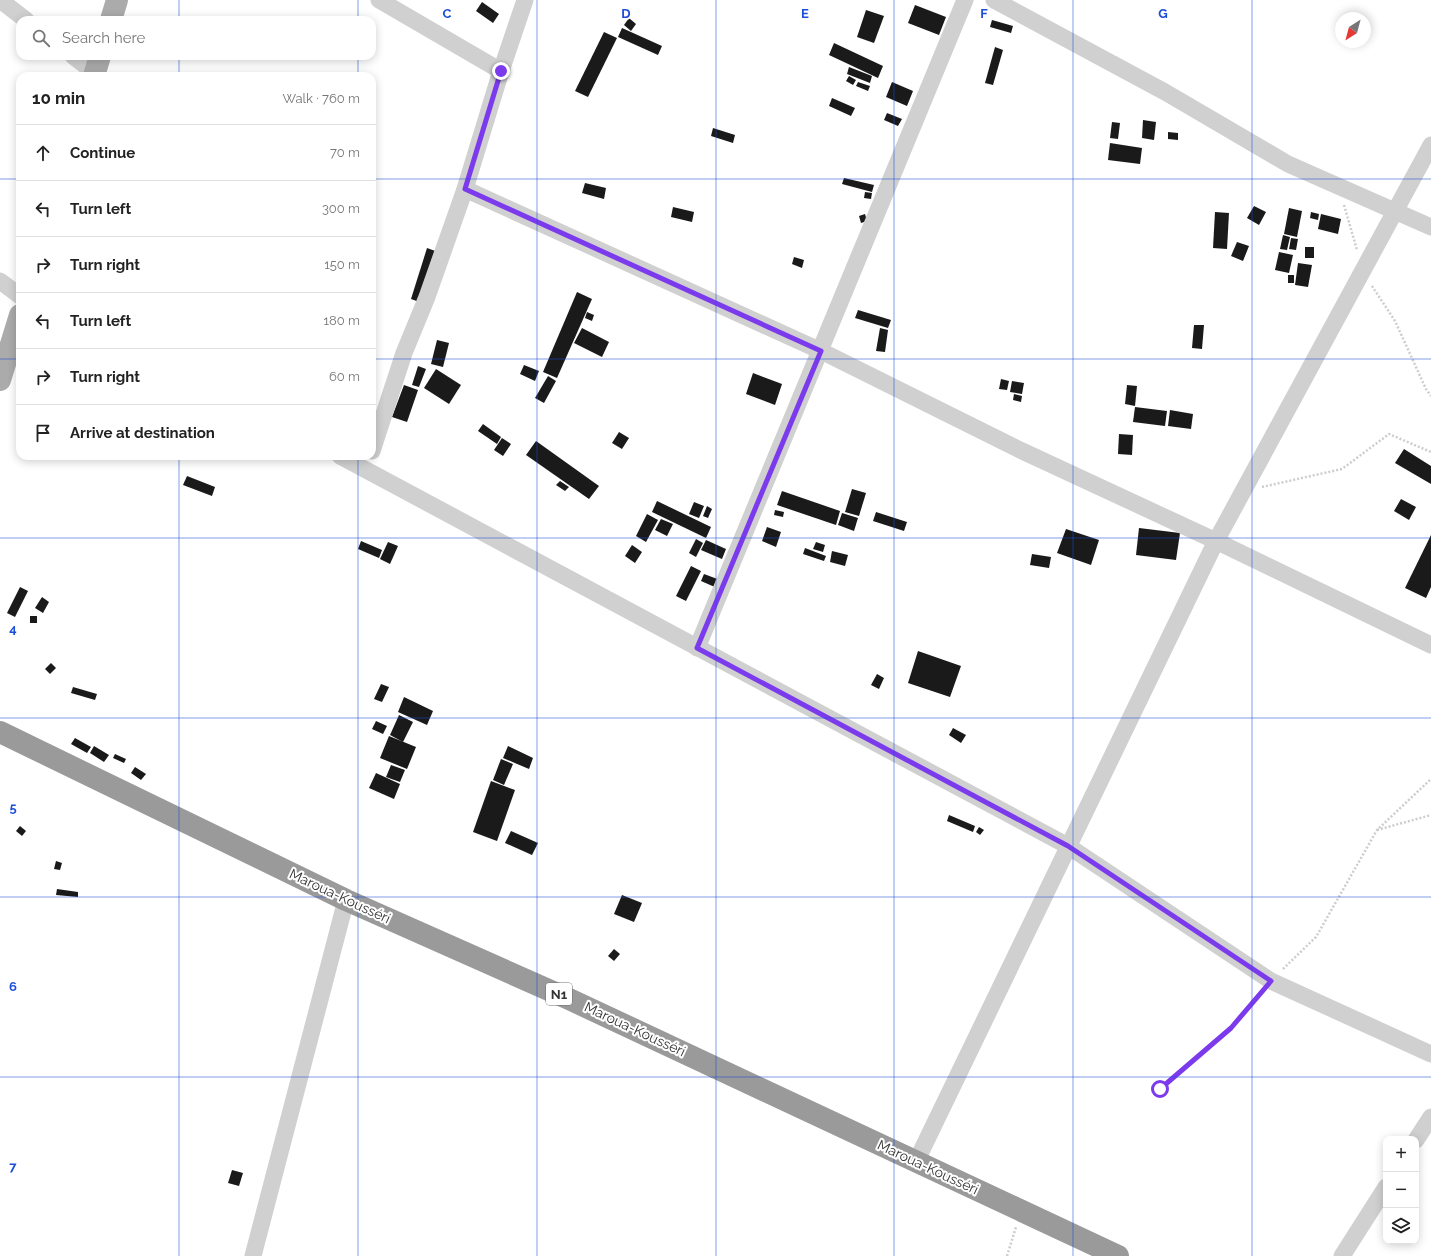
<!DOCTYPE html>
<meta charset="utf-8">
<style>
:root{--surface:#fff;--page:#f2f2f2;--text:#222;--muted:#767676;--line:#e0e0e0}
body{margin:0;font-family:Raleway,sans-serif;background:var(--page);color:var(--text)}
.controls{position:absolute;right:12px;bottom:12px;display:grid;overflow:hidden;border-radius:8px;box-shadow:0 2px 10px #0003}
.controls button{width:36px;height:36px;display:grid;place-items:center;padding:0;border:0;border-bottom:1px solid var(--line);background:var(--surface);color:var(--text);font:20px sans-serif}
.compass{position:absolute;left:1335px;top:12px;width:36px;height:36px;border-radius:50%;background:var(--surface);box-shadow:0 2px 10px #0003;rotate:216deg}
.stop{position:absolute;width:12px;height:12px;margin:-9px;border:3px solid #7c3aed;border-radius:50%;background:#fff}
.stop.end{background:#7c3aed;border-color:#fff;box-shadow:0 1px 4px #0008}
.list{margin:0;padding:0;list-style:none}
h2{display:flex;justify-content:space-between;align-items:center;height:52px;margin:0;padding:0 16px;font-size:17px}
h2 small{font-size:13px;font-weight:400;color:var(--muted)}
.list li{display:grid;grid-template-columns:26px 1fr auto;gap:12px;align-items:center;box-sizing:border-box;height:56px;padding:0 16px;border-top:1px solid var(--line)}
.list b{display:block;font-size:15px;white-space:nowrap}
.list em{font-size:13px;font-style:normal;color:var(--muted)}
.icon{flex:none;width:22px;height:22px;fill:none;stroke:currentColor;stroke-width:2;stroke-linecap:round;stroke-linejoin:round}
.map{position:relative;flex:none;width:1431px;height:1256px;overflow:hidden}
.search{position:absolute;background:var(--surface);box-shadow:0 2px 10px #0003;left:16px;top:16px;width:360px;height:44px;display:flex;align-items:center;gap:10px;box-sizing:border-box;padding:0 14px;border-radius:12px;color:var(--muted);font-size:15px}
.panel{position:absolute;background:var(--surface);box-shadow:0 2px 10px #0003;left:16px;top:72px;width:360px;height:388px;border-radius:12px}
.map>svg:first-child{display:block}
.building{fill:#1a1a1a}
.lines{fill:none;stroke-linecap:round;stroke-linejoin:round}
.path{stroke:#cdcdcd;stroke-width:2.5;stroke-dasharray:2 2;stroke-linecap:butt}
.street{stroke:#d0d0d0;stroke-width:17}
.primary{stroke:#ababab;stroke-width:22}
.highway{stroke:#9a9a9a;stroke-width:22}
.route{stroke:#7c3aed;stroke-width:5}
.grid{fill:none;stroke:#1d4ed8;stroke-width:1;stroke-opacity:0.55}
.labels{text-anchor:middle;stroke-width:4;stroke-linejoin:round;paint-order:stroke}
.shield{fill:#fff;stroke:#707070;stroke-width:1}
.shield-label{font-size:13px;font-weight:bold;fill:#333}
.street-label{font-size:14px;fill:#333;stroke:#fff}
.grid-label{font-size:13px;text-anchor:middle;font-weight:bold;fill:#1d4ed8;stroke:#fff;stroke-width:4;stroke-linejoin:round;paint-order:stroke}
</style>
<div class="map">
<svg width="1431" height="1256" viewBox="0 0 1431 1256">
<rect width="100%" height="100%" fill="#fff"/>
<g class="building">
<polygon points="482,2 499,14 493,23 476,11"/>
<polygon points="915,5 946,17 939,35 908,23"/>
<polygon points="866,10 884,16 874,43 857,37"/>
<polygon points="629,18 636,24 631,31 624,25"/>
<polygon points="992,20 1013,26 1011,33 990,27"/>
<polygon points="622,28 662,46 658,55 618,37"/>
<polygon points="604,32 617,38 588,97 575,91"/>
<polygon points="834,43 883,66 878,78 829,55"/>
<polygon points="995,47 1003,50 993,85 985,83"/>
<polygon points="849,67 872,76 870,83 847,74"/>
<polygon points="849,76 856,80 853,85 846,81"/>
<polygon points="858,82 870,86 868,91 856,86"/>
<polygon points="892,82 913,91 907,106 886,97"/>
<polygon points="832,98 855,108 851,116 829,106"/>
<polygon points="887,113 902,119 898,126 884,120"/>
<polygon points="1143,120 1156,122 1154,140 1142,138"/>
<polygon points="1112,122 1120,123 1118,139 1110,138"/>
<polygon points="713,128 735,135 733,143 711,136"/>
<polygon points="1168,132 1178,133 1178,140 1168,139"/>
<polygon points="1110,143 1142,148 1140,164 1108,160"/>
<polygon points="844,178 874,185 872,192 842,184"/>
<polygon points="585,183 606,188 604,199 582,193"/>
<polygon points="865,192 872,193 871,199 864,198"/>
<polygon points="1254,206 1266,212 1259,225 1247,218"/>
<polygon points="673,207 694,212 692,222 671,217"/>
<polygon points="1289,208 1302,211 1297,237 1284,234"/>
<polygon points="1215,212 1229,213 1227,249 1213,248"/>
<polygon points="1311,212 1319,214 1318,220 1310,218"/>
<polygon points="865,214 867,221 861,223 859,216"/>
<polygon points="1321,214 1341,219 1338,234 1318,229"/>
<polygon points="1283,235 1290,237 1287,250 1280,249"/>
<polygon points="1291,238 1298,239 1296,250 1289,249"/>
<polygon points="1237,242 1249,246 1243,261 1231,256"/>
<rect x="1305" y="247" width="9" height="11"/>
<polygon points="427,248 438,252 422,303 411,299"/>
<polygon points="1279,252 1293,255 1289,273 1275,270"/>
<polygon points="794,257 804,260 802,268 792,264"/>
<polygon points="1298,263 1312,265 1308,287 1295,285"/>
<rect x="1288" y="275" width="6" height="8"/>
<polygon points="577,292 592,299 557,378 543,372"/>
<polygon points="858,310 891,320 888,328 855,318"/>
<polygon points="587,312 594,315 592,321 585,318"/>
<polygon points="1194,325 1204,325 1202,349 1192,348"/>
<polygon points="582,328 609,342 602,357 574,343"/>
<polygon points="880,328 888,330 885,352 876,351"/>
<polygon points="437,340 449,343 443,367 431,364"/>
<polygon points="524,365 539,371 535,381 520,374"/>
<polygon points="418,366 426,369 419,387 412,385"/>
<polygon points="436,369 461,385 449,404 424,388"/>
<polygon points="753,373 782,384 775,405 746,394"/>
<polygon points="548,376 556,381 544,403 535,398"/>
<polygon points="1001,379 1009,381 1007,390 999,389"/>
<polygon points="1012,381 1024,383 1022,394 1010,392"/>
<polygon points="404,385 418,390 407,422 392,417"/>
<polygon points="1127,385 1137,386 1135,406 1125,404"/>
<polygon points="1014,394 1022,396 1021,402 1013,400"/>
<polygon points="1135,407 1167,411 1165,426 1133,422"/>
<polygon points="1170,410 1193,414 1191,429 1168,426"/>
<polygon points="483,424 501,437 497,444 478,431"/>
<polygon points="619,432 629,438 622,449 612,443"/>
<polygon points="1119,434 1133,435 1132,455 1118,454"/>
<polygon points="502,438 511,444 503,456 494,450"/>
<polygon points="536,441 599,486 589,499 526,455"/>
<polygon points="1404,449 1431,466 1431,484 1395,463"/>
<polygon points="187,476 215,487 212,496 183,485"/>
<polygon points="560,481 569,487 565,491 556,485"/>
<polygon points="852,489 866,493 859,516 845,512"/>
<polygon points="782,491 840,511 836,525 777,505"/>
<polygon points="1401,499 1416,507 1409,520 1394,511"/>
<polygon points="657,501 711,527 706,538 652,512"/>
<polygon points="694,502 704,506 699,518 689,514"/>
<polygon points="707,506 712,509 708,518 703,516"/>
<polygon points="775,510 784,512 783,517 774,515"/>
<polygon points="876,512 907,522 904,531 873,521"/>
<polygon points="842,513 858,518 854,531 838,525"/>
<polygon points="647,514 658,520 646,542 636,536"/>
<polygon points="661,519 673,524 667,536 655,530"/>
<polygon points="767,527 781,532 776,547 762,541"/>
<polygon points="1139,528 1180,533 1176,560 1136,555"/>
<polygon points="1066,529 1099,540 1091,565 1057,553"/>
<polygon points="1431,535 1431,587 1426,598 1405,588"/>
<polygon points="696,539 703,543 696,557 689,553"/>
<polygon points="706,540 726,549 722,559 701,550"/>
<polygon points="361,541 382,550 379,558 358,549"/>
<polygon points="388,542 398,546 390,564 380,559"/>
<polygon points="816,542 825,545 823,552 813,549"/>
<polygon points="632,545 642,552 635,563 625,556"/>
<polygon points="805,548 826,556 824,561 803,554"/>
<polygon points="832,551 848,555 845,566 830,562"/>
<polygon points="1032,554 1051,557 1049,568 1030,565"/>
<polygon points="691,566 701,571 686,601 676,596"/>
<polygon points="704,574 720,580 717,588 701,581"/>
<polygon points="20,587 28,591 15,617 7,613"/>
<polygon points="42,597 49,602 43,613 35,608"/>
<rect x="30" y="616" width="7" height="7"/>
<polygon points="918,651 961,666 950,697 908,683"/>
<polygon points="51,663 56,668 50,674 45,669"/>
<polygon points="877,674 884,678 879,689 871,685"/>
<polygon points="381,684 389,687 382,702 374,699"/>
<polygon points="73,687 97,694 95,700 71,693"/>
<polygon points="404,697 433,711 427,725 398,712"/>
<polygon points="399,715 413,722 403,742 390,735"/>
<polygon points="376,721 387,726 383,734 372,729"/>
<polygon points="953,728 966,735 961,743 949,735"/>
<polygon points="389,736 416,747 407,769 380,758"/>
<polygon points="75,738 91,747 87,753 71,744"/>
<polygon points="94,746 109,755 104,762 90,753"/>
<polygon points="508,746 533,758 529,769 503,758"/>
<polygon points="115,754 126,759 124,763 113,758"/>
<polygon points="501,759 513,764 504,785 493,780"/>
<polygon points="391,765 405,770 400,782 386,777"/>
<polygon points="135,767 146,774 141,780 131,773"/>
<polygon points="376,773 400,784 394,799 369,788"/>
<polygon points="491,781 515,790 497,841 473,832"/>
<polygon points="949,815 975,826 973,832 947,821"/>
<polygon points="20,826 26,831 22,836 16,831"/>
<polygon points="979,827 984,830 980,835 976,832"/>
<polygon points="511,831 538,843 532,855 505,843"/>
<polygon points="56,861 62,863 60,870 54,869"/>
<polygon points="57,889 78,892 78,897 56,895"/>
<polygon points="622,895 642,903 634,922 614,914"/>
<polygon points="614,949 620,954 614,961 608,956"/>
<polygon points="232,1170 243,1173 239,1186 228,1183"/>
</g>
<g class="lines">
<g class="path">
<polyline points="1344,205 1357,250"/>
<polyline points="1372,286 1395,321 1426,389 1431,396"/>
<polyline points="1262,487 1342,469 1389,434 1431,452"/>
<polyline points="1377,830 1431,815"/>
<polyline points="1283,969 1316,937 1377,830 1431,779"/>
<polyline points="1160,1089 1231,1028 1262,992"/>
<polyline points="1007,1256 1016,1227"/>
</g>
<g class="street">
<polyline points="0,0 26,20"/>
<polyline points="379,0 501,71"/>
<polyline points="994,0 1165,92 1288,164 1431,227"/>
<polyline points="73,56 95,73"/>
<polyline points="465,189 821,351 1020,450 1216,541 1431,645"/>
<polyline points="0,281 20,296"/>
<polyline points="372,451 404,353 427,297 465,189 501,71 525,0"/>
<polyline points="340,456 1068,846 1271,981 1431,1054"/>
<polyline points="697,648 965,0"/>
<polyline points="1416,1140 1431,1117"/>
<polyline points="916,1162 1216,541 1431,145"/>
<polyline points="253,1256 346,900"/>
<polyline points="1342,1256 1386,1187"/>
</g>
<g class="primary">
<polyline points="111,20 117,0"/>
<polyline points="94,76 100,56"/>
<polyline points="0,380 20,315"/>
</g>
<polyline class="highway" points="0,732 346,900 569,999 1118,1256"/>
</g>
<g class="lines">
<polyline class="route" points="501,71 465,189 821,351 697,648 1068,846 1271,981 1231,1028 1160,1089"/>
</g>
<path class="grid" d="M179,0V20M358,0V20M537,0V1256M716,0V1256M894,0V1256M1073,0V1256M1252,0V1256M179,56V76M358,56V76M0,179H20M372,179H1431M0,359H20M372,359H1431M179,456V1256M358,456V1256M0,538H1431M0,718H1431M0,897H1431M0,1077H1431"/>
<g class="labels">
<rect class="shield" x="546" y="983" width="26" height="22" rx="3"/>
<g class="shield-label">
<text x="559" y="999">N1</text>
</g>
<g class="street-label">
<text transform="translate(340 896) rotate(25)" y="5">Maroua-Kousséri</text>
<text transform="translate(635 1029) rotate(25)" y="5">Maroua-Kousséri</text>
<text transform="translate(928 1167) rotate(25)" y="5">Maroua-Kousséri</text>
</g>
</g>
<g class="grid-label">
<text x="447" y="18">C</text>
<text x="626" y="18">D</text>
<text x="805" y="18">E</text>
<text x="984" y="18">F</text>
<text x="1163" y="18">G</text>
<text x="13" y="633">4</text>
<text x="13" y="812">5</text>
<text x="13" y="991">6</text>
<text x="13" y="1171">7</text>
</g>
</svg>
<div class="controls">
<button>+</button>
<button>−</button>
<button><svg class="icon" aria-label="layers" viewBox="0 0 24 24"><path d="M12 4l9 5-9 5-9-5zM3 14l9 5 9-5"/></svg></button>
</div>
<svg class="compass" viewBox="-18 -18 36 36"><path d="M0-13l5 13h-10z" fill="#e53935"/><path d="M0 13l5-13h-10z" fill="#767676"/></svg>
<div class="stop" style="left:1160px;top:1089px"></div>
<div class="stop end" style="left:501px;top:71px"></div>
<div class="search"><svg class="icon" aria-label="search" viewBox="0 0 24 24"><circle cx="10" cy="10" r="6"/><path d="M15 15l6 6"/></svg>Search here</div>
<section class="panel">
<h2>10 min<small>Walk · 760 m</small></h2>
<ul class="list">
<li><svg class="icon" aria-label="ahead" viewBox="0 0 24 24"><path d="M12 20V5M6 11l6-6 6 6"/></svg><div><b>Continue</b></div><em>70 m</em></li>
<li><svg class="icon" aria-label="left" viewBox="0 0 24 24"><path d="M17 20v-9H6M10 6l-5 5 5 5"/></svg><div><b>Turn left</b></div><em>300 m</em></li>
<li><svg class="icon" aria-label="right" viewBox="0 0 24 24"><path d="M7 20v-9h11M14 6l5 5-5 5"/></svg><div><b>Turn right</b></div><em>150 m</em></li>
<li><svg class="icon" aria-label="left" viewBox="0 0 24 24"><path d="M17 20v-9H6M10 6l-5 5 5 5"/></svg><div><b>Turn left</b></div><em>180 m</em></li>
<li><svg class="icon" aria-label="right" viewBox="0 0 24 24"><path d="M7 20v-9h11M14 6l5 5-5 5"/></svg><div><b>Turn right</b></div><em>60 m</em></li>
<li><svg class="icon" aria-label="arrive" viewBox="0 0 24 24"><path d="M6 21V4h12l-3 4 3 4H6"/></svg><div><b>Arrive at destination</b></div></li>
</ul>
</section>
</div>
